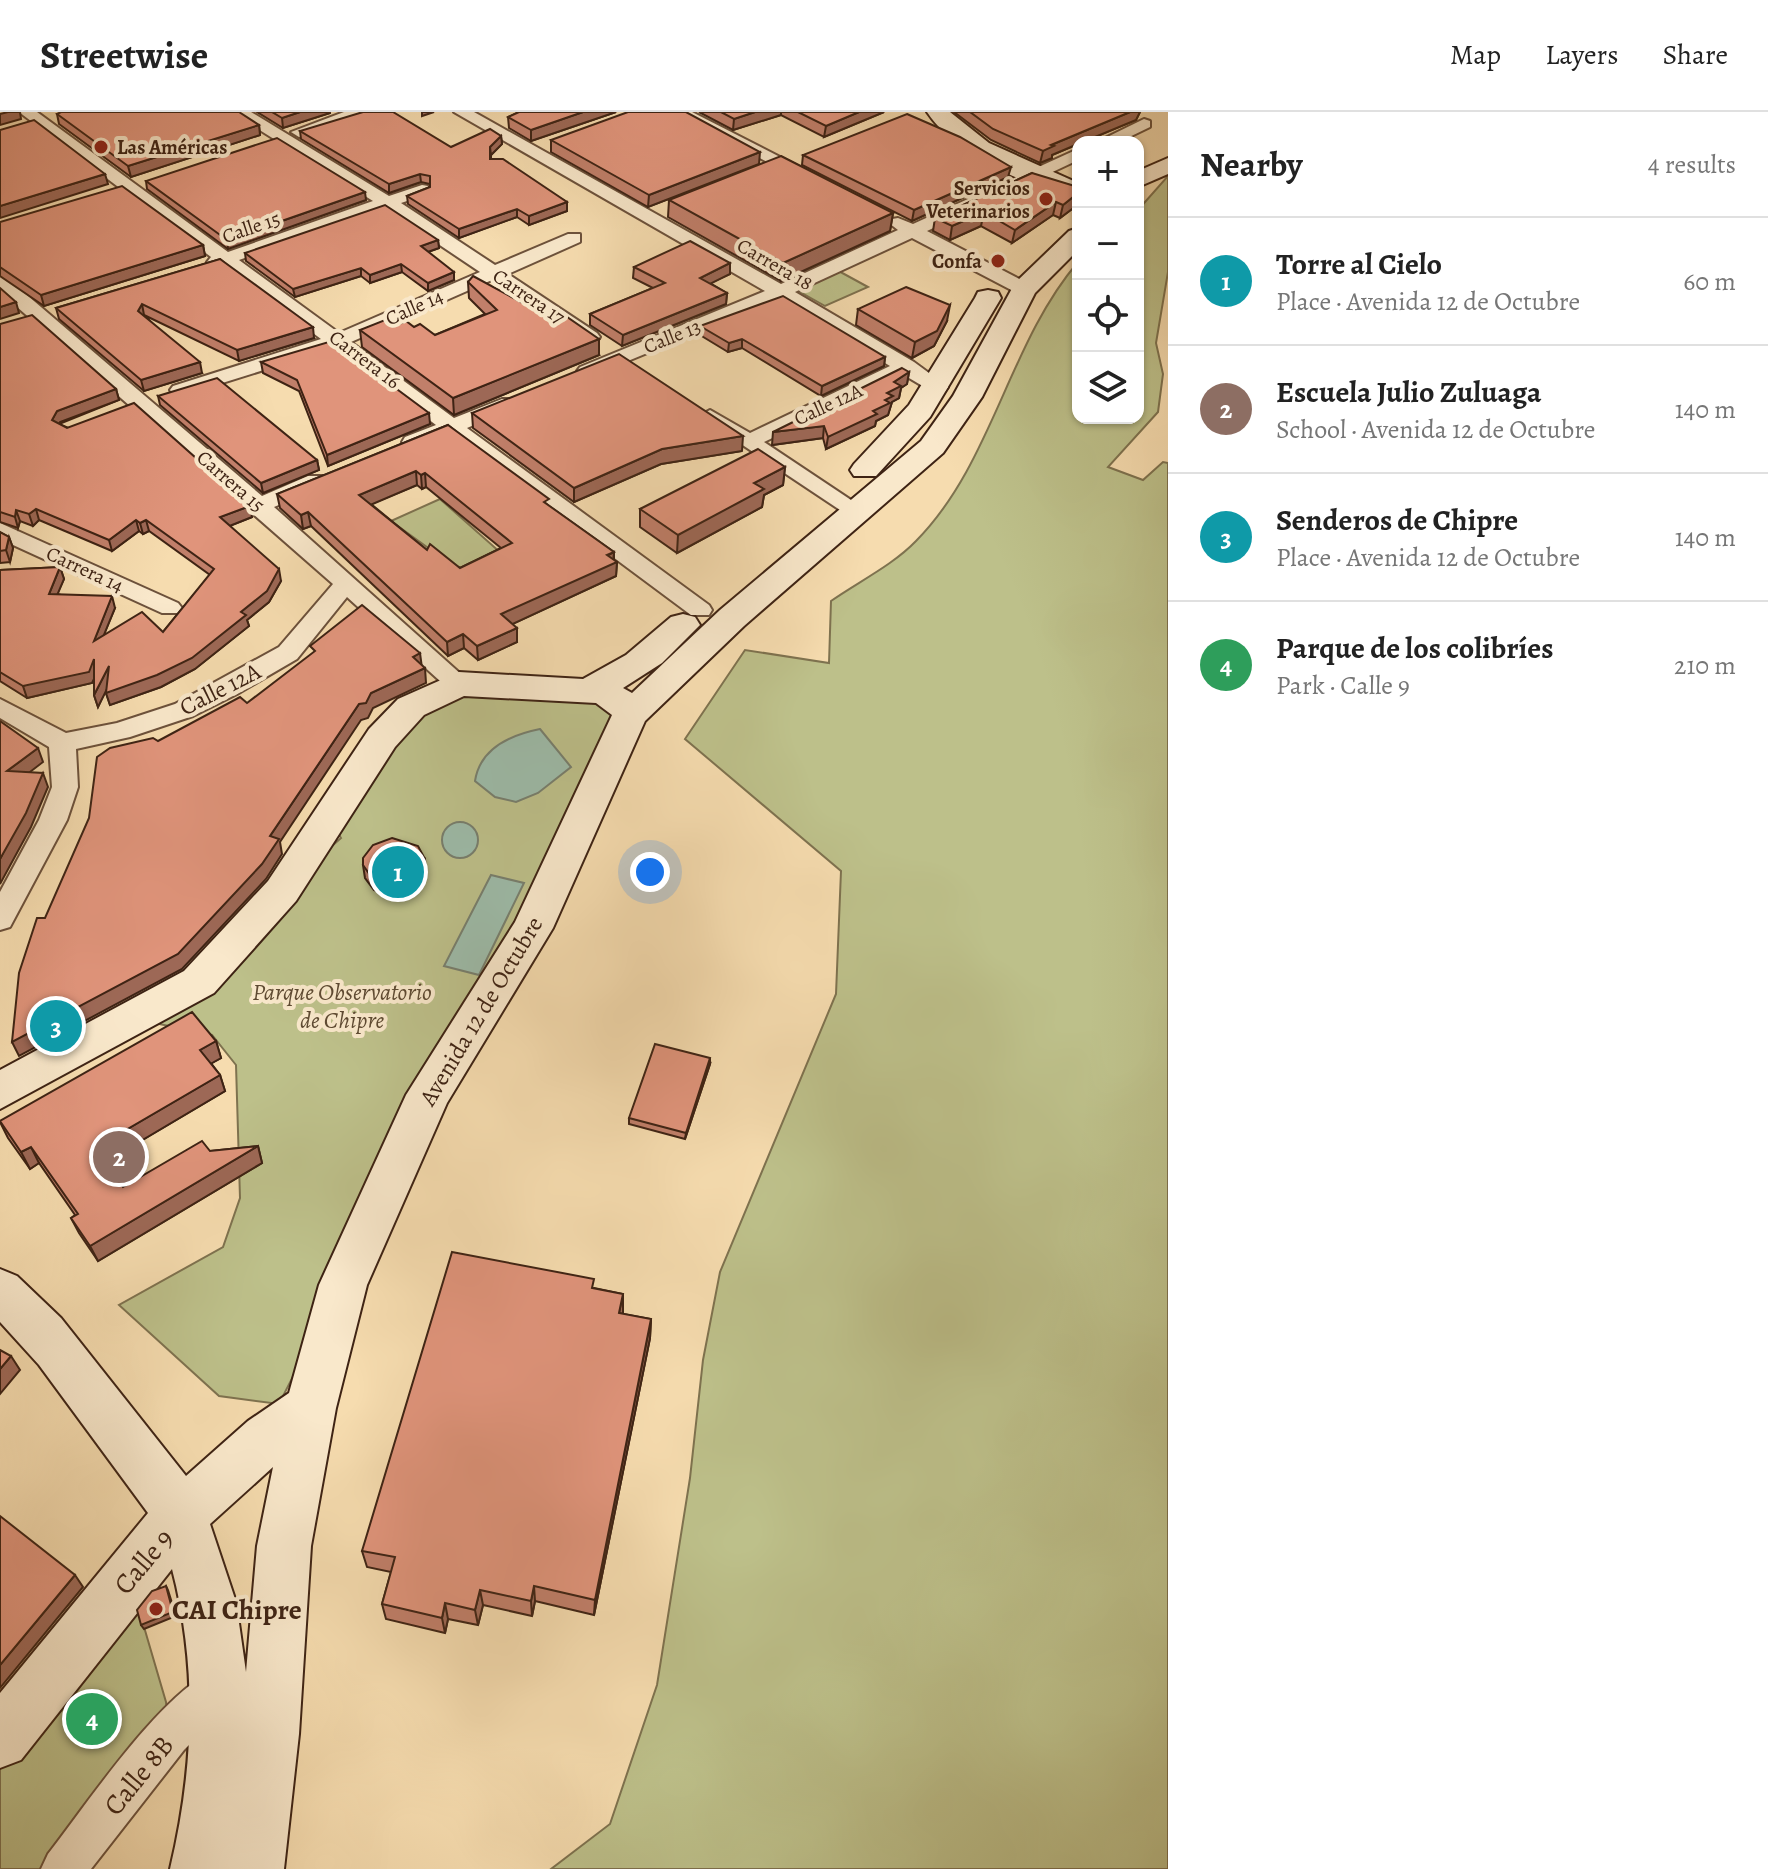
<!DOCTYPE html>
<meta charset="utf-8">
<style>
:root{--surface:#fff;--page:#f6f6f6;--text:#222;--muted:#767676;--line:#e0e0e0;--accent:#b45309}
body{margin:0;font-family:Alegreya,serif;background:var(--page);color:var(--text)}
.controls{position:absolute;right:24px;top:24px;display:grid;overflow:hidden;border-radius:16px;box-shadow:0 2px 6px #0004}
.controls button{width:72px;height:72px;display:grid;place-items:center;padding:0;border:0;border-bottom:2px solid var(--line);background:var(--surface);color:var(--text);font:40px sans-serif}
.you{position:absolute;left:650px;top:760px;width:28px;height:28px;margin:-20px;border:6px solid #fff;border-radius:50%;background:#1a73e8;box-shadow:0 0 0 12px #1a73e833}
.badge{display:grid;place-items:center;width:52px;height:52px;border-radius:50%;background:var(--accent);color:#fff;font-size:26px;font-weight:700}
.pin{position:absolute;translate:-50% -50%;border:4px solid #fff;box-shadow:0 2px 8px #0006}
.list{margin:0;padding:0;list-style:none}
h2{display:flex;justify-content:space-between;align-items:center;height:104px;margin:0;padding:0 32px;font-size:34px}
h2 small{font-size:26px;font-weight:400;color:var(--muted)}
.list li{display:grid;grid-template-columns:52px 1fr auto;gap:24px;align-items:center;box-sizing:border-box;height:128px;padding:0 32px;border-top:2px solid var(--line)}
.list b{display:block;font-size:30px;white-space:nowrap}
.list p{margin:0;font-size:26px;white-space:nowrap;color:var(--muted)}
.list em{font-size:26px;font-style:normal;color:var(--muted)}
.icon{flex:none;width:44px;height:44px;fill:none;stroke:currentColor;stroke-width:2;stroke-linecap:round;stroke-linejoin:round}
.map{position:relative;flex:none;width:1168px;height:1757px;overflow:hidden}
header{display:flex;align-items:center;gap:48px;box-sizing:border-box;height:112px;padding:0 40px;background:var(--surface);border-bottom:2px solid var(--line)}
header strong{font-size:38px}
nav{display:flex;gap:44px;margin-inline-start:auto;font-size:28px}
main{display:flex}
aside{flex:1;background:var(--surface)}
.map>svg:first-child{display:block}
.green{fill:#bdc08a;stroke:#7e724f;stroke-width:2}
.water{fill:#9dbcaa;stroke:#777f6e;stroke-width:2}
.lines{fill:none;stroke-linecap:round;stroke-linejoin:round}
.street-casing{stroke:#6c513b;stroke-width:4}
.secondary-casing{stroke:#3e2314;stroke-width:4}
.street{fill:#f9e8cb;fill-rule:evenodd}
.secondary{fill:#f9e8cb;fill-rule:evenodd}
.wall{fill:#c17f6a;stroke:#3e2314;stroke-width:2;fill-rule:evenodd}
.shaded-wall{fill:#9d6856;stroke:#3e2314;stroke-width:2}
.building{fill:#e0947b;stroke:#3e2314;stroke-width:2;fill-rule:evenodd}
.poi-dot{fill:#8f2418;stroke:#f9e8cb;stroke-width:3}
.labels{text-anchor:middle;stroke-width:8;stroke-linejoin:round;paint-order:stroke}
.far-poi-label{font-size:20px;font-weight:bold;fill:#3e2314;stroke:#f9e8cb;text-anchor:end}
.far-street-label{font-size:20px;fill:#3e2314;stroke:#f9e8cb}
.street-label{font-size:24px;fill:#3e2314;stroke:#f9e8cb}
.park-label{font-size:24px;font-style:italic;fill:#5e4a32;stroke:#f9e8cb}
.near-street-label{font-size:28px;fill:#3e2314;stroke:#f9e8cb}
.near-poi-label{font-size:28px;font-weight:bold;fill:#3e2314;stroke:#f9e8cb;text-anchor:start}
</style>
<header>
<strong>Streetwise</strong>
<nav><a>Map</a><a>Layers</a><a>Share</a></nav>
</header>
<main>
<div class="map">
<svg width="1168" height="1757" viewBox="0 0 1168 1757">
<rect width="100%" height="100%" fill="#f6dcaf"/>
<filter id="stains"><feTurbulence type="fractalNoise" baseFrequency=".0025" numOctaves="4"/><feColorMatrix values="0 0 0 0 .2 0 0 0 0 .09 0 0 0 0 .02 0 0 0 .5 -.17"/></filter>
<radialGradient id="worn" r=".72"><stop offset=".6" stop-color="#630" stop-opacity="0"/><stop offset="1" stop-color="#630" stop-opacity=".3"/></radialGradient>
<g class="green">
<path d="M1168,64V160L1156,231L1163,262L1158,300L1108,355L1143,368L1163,350L1168,351V1757H551L610,1712L657,1573L690,1366L703,1248L720,1160L836,882L841,759L685,627L745,538L829,551L831,489C858,470 893,453 916,429C993,351 1008,232 1078,150V306H1138V98Z"/>
<polygon points="835,157 868,175 825,194 793,176"/>
<polygon points="440,387 510,449 460,459 391,409"/>
<polygon points="459,572 568,579 630,603 279,1292 219,1284 119,1193 223,1135 240,1086 236,953 212,923 135,907 341,726 330,708 382,626"/>
<polygon points="137,1491 166,1590 169,1623 63,1757 0,1757 0,1627"/>
</g>
<g class="water">
<path d="M540,617L571,655L538,681L516,690L495,685L475,669C480,636 510,623 540,617Z"/>
<circle cx="460" cy="728" r="18"/>
<polygon points="491,763 524,771 479,863 444,854"/>
</g>
<g class="lines">
<g class="street-casing">
<g id="street">
<path d="M19,0H37L228,140L373,89L231,0H251L389,84L422,73L428,74V82L401,91L495,153L568,122H580V130L508,162L597,221L600,225L597,229H583L492,168L351,230L454,306L502,287H516L519,291L516,295L467,316L709,493L712,498L709,503H691L449,323L421,335H405L402,330L405,325L436,313L334,236L187,282H173L170,278L173,274L321,227L223,154H209L207,150L211,145ZM386,97L480,160L339,221L239,148Z"/>
<polygon points="344,0 368,0 305,24 299,25 291,20"/>
<polygon points="454,0 474,0 781,172 898,118 889,111 892,107 898,106 913,112 1078,37 1078,48 927,119 1031,173 1031,181 1017,181 912,126 795,180 914,250 948,275 945,279 931,279 904,263 764,330 863,396 866,401 863,406 855,408 699,304 710,298 750,321 890,254 778,187 594,263 580,263 577,259 580,255 765,179"/>
<polygon points="671,0 692,0 819,65 810,70 804,69"/>
<polygon points="1144,7 1150,9 1150,15 1119,30 1097,30"/>
<polygon points="0,164 7,166 262,384 308,364 324,364 327,369 324,374 274,395 472,572 468,578 450,578 347,485 297,547 237,582 193,604 130,625 76,637 78,675 67,708 10,815 0,818 0,780 39,708 52,675 49,635 0,606 0,587 66,621 117,611 175,592 279,535 333,472 0,180"/>
<polygon points="0,411 178,491 182,496 178,501 162,501 0,427"/>
<path d="M218,1556L232,1562L238,1576L232,1590L184,1638L91,1757H41L48,1742C87,1692 162,1579 218,1556Z"/>
</g>
</g>
<g class="secondary-casing">
<g id="secondary">
<path d="M927,0H950L989,31L1078,71V86C1026,73 958,46 927,0Z"/>
<polygon points="1168,46 1168,62 1138,75 1138,59"/>
<path d="M1078,116V138L1035,181L982,285L943,341L744,514L645,609L553,816L447,991L367,1173L336,1296L311,1434L299,1622L284,1757H170C194,1656 198,1557 172,1457L21,1648L0,1656V1581L148,1401L39,1253L0,1210V1157L17,1164L61,1206L186,1364L248,1309L289,1281L319,1173L406,983L515,810L612,603L596,591L464,584L424,603L395,635L296,789L214,881L0,997V958L184,859L268,769L369,617L398,587L459,560L583,567L626,543L671,505L683,502L695,505L700,513L662,551L623,576L632,581L720,498L921,329L953,284L1015,171L1069,119ZM273,1355L257,1434L246,1560L236,1490L210,1412Z"/>
<polygon points="988,178 998,180 1001,186 930,305 876,364 854,364 850,358 854,352 909,293 975,186 978,180"/>
</g>
</g>
<use href="#street" class="street"/>
<use href="#secondary" class="secondary"/>
</g>
<g class="wall">
<polygon points="257,0 330,0 330,1 283,16"/>
<polygon points="519,0 616,0 531,29 509,16 508,5"/>
<polygon points="699,0 884,0 824,25 781,3 733,18"/>
<polygon points="954,0 1140,0 1136,8 1083,30 1078,30 1078,32 1052,43 1052,46 1040,51 991,28"/>
<polygon points="57,2 259,13 260,23 131,65 59,12"/>
<polygon points="300,19 451,35 501,24 502,32 491,43 491,47 567,90 567,99 529,113 517,105 459,126 408,92 407,84 430,75 430,72 421,70 389,81 301,27"/>
<polygon points="551,28 759,52 648,95 551,40"/>
<polygon points="803,43 1008,65 912,109 802,53"/>
<polygon points="1032,61 1076,94 1060,106 1053,103 1012,131 981,114 950,128 933,119 935,106"/>
<polygon points="146,69 366,88 228,137 147,77"/>
<polygon points="669,88 893,101 890,119 781,169 668,105"/>
<polygon points="0,110 203,133 205,144 44,194 0,164"/>
<polygon points="438,128 439,136 428,140 454,168 428,179 402,160 370,171 361,164 295,185 246,149 245,141"/>
<polygon points="220,147 314,226 239,249 144,203 202,261 144,279 59,207 56,196"/>
<polygon points="730,151 730,162 710,171 727,181 726,192 622,234 590,213 590,202 653,176 633,166 634,155"/>
<polygon points="468,170 599,243 454,303 362,235 360,218 399,212 414,215 435,223 485,202 469,186"/>
<polygon points="858,197 947,209 934,234 912,246 856,213"/>
<polygon points="0,212 116,277 119,288 59,312 250,394 252,405 229,414 281,469 269,490 247,508 249,514 195,557 161,575 110,593 106,581 106,578 98,595 94,583 94,567 92,571 27,586 0,569 0,458 60,455 64,467 57,482 115,496 104,522 163,520 210,463 149,419 143,422 139,419 112,439 39,408 33,414 20,409 18,416 0,410"/>
<polygon points="700,214 885,245 884,254 821,284 742,236 728,240 700,223"/>
<polygon points="261,250 430,312 328,354 299,279 263,261"/>
<polygon points="909,260 907,272 901,276 899,286 892,290 888,303 876,309 875,314 826,337 823,326 772,333"/>
<polygon points="158,284 317,348 319,358 263,381 160,293"/>
<polygon points="472,301 742,339 661,352 574,390 473,316"/>
<path d="M448,313L549,394L614,440V448L617,450L616,464L512,512L517,530L478,548L464,536L448,544L311,414L303,417L280,396L277,382ZM417,373L422,377L426,375L501,436L460,456L427,438L371,392Z"/>
<polygon points="785,355 783,373 764,383 762,395 677,441 640,415 640,397"/>
<polygon points="0,420 9,425 13,436 10,450 0,451"/>
<polygon points="363,753 426,759 420,773 412,779 393,783 374,778 365,766"/>
<polygon points="216,929 221,946 211,951 220,963 225,979 105,1050 123,1075 210,1039 258,1034 262,1051 98,1149 79,1121 71,1106 75,1103 39,1051 30,1057 8,1026 0,1010"/>
<polygon points="710,952 685,1027 629,1012 629,1006"/>
<polygon points="594,1176 623,1182 623,1202 651,1207 650,1226 594,1503 535,1489 532,1504 483,1493 478,1513 448,1507 445,1521 386,1507 382,1492 391,1460 367,1455 362,1439"/>
</g>
<g class="shaded-wall">
<polygon points="8,0 20,0 21,7 0,13 0,2"/>
<polygon points="300,0 330,0 330,1 283,16 282,6"/>
<polygon points="422,0 434,0 422,4"/>
<polygon points="583,0 616,0 531,29 531,18"/>
<polygon points="755,0 781,0 781,3 733,18 734,7"/>
<polygon points="859,0 884,0 824,25 826,14"/>
<polygon points="1130,0 1140,0 1136,8 1083,30 1078,30 1078,32 1052,43 1052,46 1040,51 1043,39 1051,33"/>
<polygon points="259,13 260,23 131,65 128,54"/>
<polygon points="501,24 502,32 491,43 490,35"/>
<polygon points="760,40 759,52 648,95 649,83"/>
<polygon points="1011,55 1008,65 912,109 914,98"/>
<polygon points="105,62 108,72 0,106 0,94"/>
<polygon points="420,62 421,70 389,81 389,72"/>
<polygon points="365,80 366,88 228,137 227,128"/>
<polygon points="1078,81 1076,94 1060,106 1063,93"/>
<polygon points="567,90 567,99 529,113 529,104"/>
<polygon points="1056,90 1053,103 1012,131 1015,118"/>
<polygon points="517,97 517,105 459,126 459,117"/>
<polygon points="984,100 981,114 950,128 952,114"/>
<polygon points="893,101 890,119 781,169 783,151"/>
<polygon points="438,128 439,136 422,142 421,134"/>
<polygon points="203,133 205,144 44,194 41,183"/>
<polygon points="730,151 730,162 700,177 700,166"/>
<polygon points="401,152 402,160 370,171 370,163"/>
<polygon points="361,156 361,164 295,185 293,177"/>
<polygon points="454,160 454,168 428,179 428,171"/>
<polygon points="727,181 726,192 622,234 623,223"/>
<polygon points="16,190 19,201 0,207 0,195"/>
<polygon points="142,192 144,203 140,210 138,199"/>
<polygon points="950,193 947,209 934,234 912,246 915,230"/>
<polygon points="313,215 314,226 239,249 237,238"/>
<polygon points="599,227 599,243 454,303 453,286"/>
<polygon points="742,227 742,236 728,240 729,231"/>
<polygon points="885,245 884,254 821,284 822,274"/>
<polygon points="200,250 202,261 144,279 141,268"/>
<polygon points="909,260 907,272 901,276 899,286 892,290 888,303 876,309 875,314 826,337 828,325 887,281 894,270"/>
<polygon points="116,277 119,288 60,310 55,319 52,308 57,299"/>
<polygon points="429,301 430,312 328,354 327,343"/>
<polygon points="824,314 823,326 772,333 773,320"/>
<polygon points="743,324 742,339 661,352 574,390 574,376 662,337"/>
<polygon points="317,348 319,358 263,381 261,371"/>
<polygon points="785,355 783,373 764,383 762,395 677,441 678,423 754,371"/>
<polygon points="416,359 417,373 361,397 359,383"/>
<polygon points="425,361 426,375 422,377 421,363"/>
<polygon points="250,394 252,405 222,417 220,405"/>
<polygon points="36,397 39,408 33,414 29,402"/>
<polygon points="16,398 20,409 18,416 15,405"/>
<polygon points="308,400 311,414 303,417 301,403"/>
<polygon points="136,408 139,419 112,439 109,428"/>
<polygon points="146,408 149,419 143,422 140,411"/>
<polygon points="9,425 13,436 10,450 6,438"/>
<polygon points="614,440 613,451 617,450 616,464 502,517 501,502"/>
<polygon points="60,455 64,467 53,493 49,482"/>
<polygon points="279,457 281,469 269,490 247,508 249,514 195,557 161,575 110,593 106,581 241,500"/>
<polygon points="112,484 115,496 97,540 94,529"/>
<polygon points="517,516 517,530 478,548 477,534"/>
<polygon points="463,522 464,536 448,544 447,530"/>
<polygon points="420,541 422,556 413,545"/>
<polygon points="94,547 98,559 92,571 27,586 23,574"/>
<polygon points="109,554 113,565 98,595 94,583"/>
<polygon points="425,556 426,571 373,596 368,606 361,608 280,730 282,742 266,767 182,857 19,944 12,930 270,724 359,592 371,581"/>
<polygon points="38,636 43,650 13,673 7,659"/>
<polygon points="43,661 48,675 31,715 0,772 0,747"/>
<polygon points="425,747 426,759 420,773 412,779 393,783 391,771"/>
<polygon points="216,929 221,946 205,955 200,938"/>
<polygon points="710,946 710,952 685,1027 686,1021"/>
<polygon points="220,963 225,979 102,1052 95,1036"/>
<polygon points="258,1034 262,1051 98,1149 90,1134"/>
<polygon points="31,1035 39,1051 30,1057 21,1040"/>
<polygon points="623,1182 623,1202 619,1201"/>
<polygon points="651,1207 650,1226 594,1503 595,1488"/>
<polygon points="11,1244 20,1258 0,1282 0,1257"/>
<polygon points="75,1463 83,1475 0,1576 0,1553"/>
<polygon points="166,1474 168,1478 176,1504 144,1517 141,1513"/>
<polygon points="534,1474 535,1489 532,1504 531,1489"/>
<polygon points="480,1478 483,1493 478,1513 475,1498"/>
<polygon points="445,1491 448,1507 445,1521 442,1506"/>
</g>
<g class="building">
<polygon points="61,0 239,0 259,13 128,54 57,2"/>
<polygon points="272,0 300,0 282,6"/>
<polygon points="363,0 393,0 451,35 490,17 501,24 490,35 490,47 503,47 567,90 529,104 517,97 459,117 407,84 430,75 430,64 420,62 389,72 300,19"/>
<polygon points="519,0 583,0 531,18 508,5"/>
<polygon points="628,0 686,0 760,40 649,83 551,28"/>
<polygon points="721,0 755,0 734,7"/>
<polygon points="798,0 859,0 826,14"/>
<polygon points="970,0 1130,0 1051,33 1054,34 1043,39 993,17"/>
<polygon points="907,2 960,25 1011,55 914,98 803,43"/>
<polygon points="34,8 105,62 0,94 0,18"/>
<polygon points="277,26 365,80 227,128 146,69"/>
<polygon points="781,44 893,101 783,151 669,88"/>
<polygon points="1032,61 1078,75 1078,81 1063,93 1056,90 1015,118 984,100 952,114 935,106"/>
<polygon points="122,74 203,133 41,183 0,155 0,110"/>
<polygon points="385,93 438,128 421,134 454,160 428,171 401,152 370,163 361,156 293,177 245,141"/>
<polygon points="690,129 730,151 700,166 727,181 623,223 590,202 665,171 634,155"/>
<polygon points="220,147 313,215 237,238 142,192 138,199 200,250 141,268 56,196"/>
<polygon points="473,164 550,206 557,203 567,205 599,227 453,286 360,218 390,206 399,212 406,209 414,215 420,212 435,223 497,198 468,170"/>
<polygon points="906,175 950,193 937,219 915,230 858,197"/>
<polygon points="0,176 16,190 0,195"/>
<polygon points="783,184 885,245 822,274 742,227 729,231 700,214"/>
<polygon points="32,203 116,277 57,299 52,308 67,316 134,291 250,394 220,405 279,457 267,479 241,500 246,503 192,546 157,563 106,581 109,554 94,583 94,547 89,560 23,574 0,560 0,458 60,455 49,482 112,484 94,529 142,500 163,520 214,457 146,408 140,411 136,408 109,428 36,397 29,402 16,398 15,405 0,400 0,212"/>
<polygon points="332,229 429,301 327,343 297,268 261,250"/>
<polygon points="619,242 743,324 662,337 574,376 472,301"/>
<polygon points="902,256 909,260 894,270 901,274 887,281 893,284 885,288 890,291 873,299 877,302 828,325 824,314 773,320"/>
<polygon points="217,266 317,348 261,371 158,284"/>
<path d="M448,313L549,387L544,390L614,440L607,443L617,450L501,502L517,516L477,534L463,522L447,530L308,400L301,403L277,382ZM416,359L421,363L425,361L512,431L460,456L430,432L427,438L359,383Z"/>
<polygon points="758,337 785,355 754,371 764,377 678,423 640,397"/>
<polygon points="0,420 9,425 6,438 0,439"/>
<polygon points="362,493 420,541 413,545 425,556 371,581 366,591 359,592 270,724 279,727 262,752 178,842 12,930 19,861 37,806 45,806 89,706 97,645 110,636 153,626 158,629 240,585 247,591 315,539 310,534"/>
<polygon points="0,609 38,636 7,659 43,661 26,701 0,747"/>
<polygon points="392,726 418,734 425,747 418,761 410,767 391,771 372,766 363,753 363,746 373,733"/>
<polygon points="192,900 216,929 200,938 220,963 95,1036 123,1075 202,1029 210,1039 258,1034 90,1134 71,1106 78,1102 31,1035 21,1040 0,1009"/>
<polygon points="655,932 710,946 686,1021 629,1006"/>
<polygon points="452,1140 594,1167 592,1176 623,1182 619,1201 651,1207 595,1488 534,1474 531,1489 480,1478 475,1498 445,1491 442,1506 382,1492 395,1445 362,1439"/>
<polygon points="0,1238 11,1244 0,1257"/>
<polygon points="0,1404 75,1463 0,1553"/>
<polygon points="166,1474 173,1500 141,1513 137,1498 152,1479"/>
</g>
<g class="poi-dot">
<circle cx="101" cy="35" r="8"/>
<circle cx="1046" cy="87" r="8"/>
<circle cx="998" cy="149" r="8"/>
<circle cx="156" cy="1497" r="8"/>
</g>
<g class="labels">
<g class="far-poi-label">
<text x="117" y="42" text-anchor="start">Las Américas</text>
<text x="1030" y="83">Servicios<tspan x="1030" dy="23">Veterinarios</tspan></text>
<text x="982" y="156">Confa</text>
</g>
<g class="far-street-label">
<text transform="translate(251 115) rotate(-19)" y="7">Calle 15</text>
<text transform="translate(775 152) rotate(30)" y="7">Carrera 18</text>
<text transform="translate(529 184) rotate(34)" y="7">Carrera 17</text>
<text transform="translate(414 195) rotate(-24)" y="7">Calle 14</text>
<text transform="translate(672 224) rotate(-22)" y="7">Calle 13</text>
<text transform="translate(365 247) rotate(37)" y="7">Carrera 16</text>
<text transform="translate(828 292) rotate(-25)" y="7">Calle 12A</text>
<text transform="translate(231 369) rotate(41)" y="7">Carrera 15</text>
<text transform="translate(85 457) rotate(25)" y="7">Carrera 14</text>
</g>
<g class="street-label">
<text transform="translate(220 577) rotate(-27)" y="8">Calle 12A</text>
<text transform="translate(481 899) rotate(-59)" y="8">Avenida 12 de Octubre</text>
</g>
<g class="park-label">
<text x="342" y="888">Parque Observatorio<tspan x="342" dy="28">de Chipre</tspan></text>
</g>
<g class="near-street-label">
<text transform="translate(143 1449) rotate(-50)" y="10">Calle 9</text>
<text transform="translate(138 1663) rotate(-51)" y="10">Calle 8B</text>
</g>
<g class="near-poi-label">
<text x="172" y="1507">CAI Chipre</text>
</g>
</g>
<rect width="100%" height="100%" filter="url(#stains)"/>
<rect width="100%" height="100%" fill="url(#worn)"/>
</svg>
<div class="controls">
<button>+</button>
<button>−</button>
<button><svg class="icon" aria-label="locate" viewBox="0 0 24 24"><circle cx="12" cy="12" r="6"/><path d="M12 2v4M12 18v4M2 12h4M18 12h4"/></svg></button>
<button><svg class="icon" aria-label="layers" viewBox="0 0 24 24"><path d="M12 4l9 5-9 5-9-5zM3 14l9 5 9-5"/></svg></button>
</div>
<div class="you"></div>
<div class="pin badge" style="left:398px;top:760px;background:#0f9aa8">1</div>
<div class="pin badge" style="left:119px;top:1045px;background:#8d6e63">2</div>
<div class="pin badge" style="left:56px;top:914px;background:#0f9aa8">3</div>
<div class="pin badge" style="left:92px;top:1607px;background:#2e9e5b">4</div>
</div>
<aside>
<h2>Nearby<small>4 results</small></h2>
<ul class="list">
<li><span class="badge" style="background:#0f9aa8">1</span><div><b>Torre al Cielo</b><p>Place · Avenida 12 de Octubre</p></div><em>60 m</em></li>
<li><span class="badge" style="background:#8d6e63">2</span><div><b>Escuela Julio Zuluaga</b><p>School · Avenida 12 de Octubre</p></div><em>140 m</em></li>
<li><span class="badge" style="background:#0f9aa8">3</span><div><b>Senderos de Chipre</b><p>Place · Avenida 12 de Octubre</p></div><em>140 m</em></li>
<li><span class="badge" style="background:#2e9e5b">4</span><div><b>Parque de los colibríes</b><p>Park · Calle 9</p></div><em>210 m</em></li>
</ul>
</aside>
</main>
